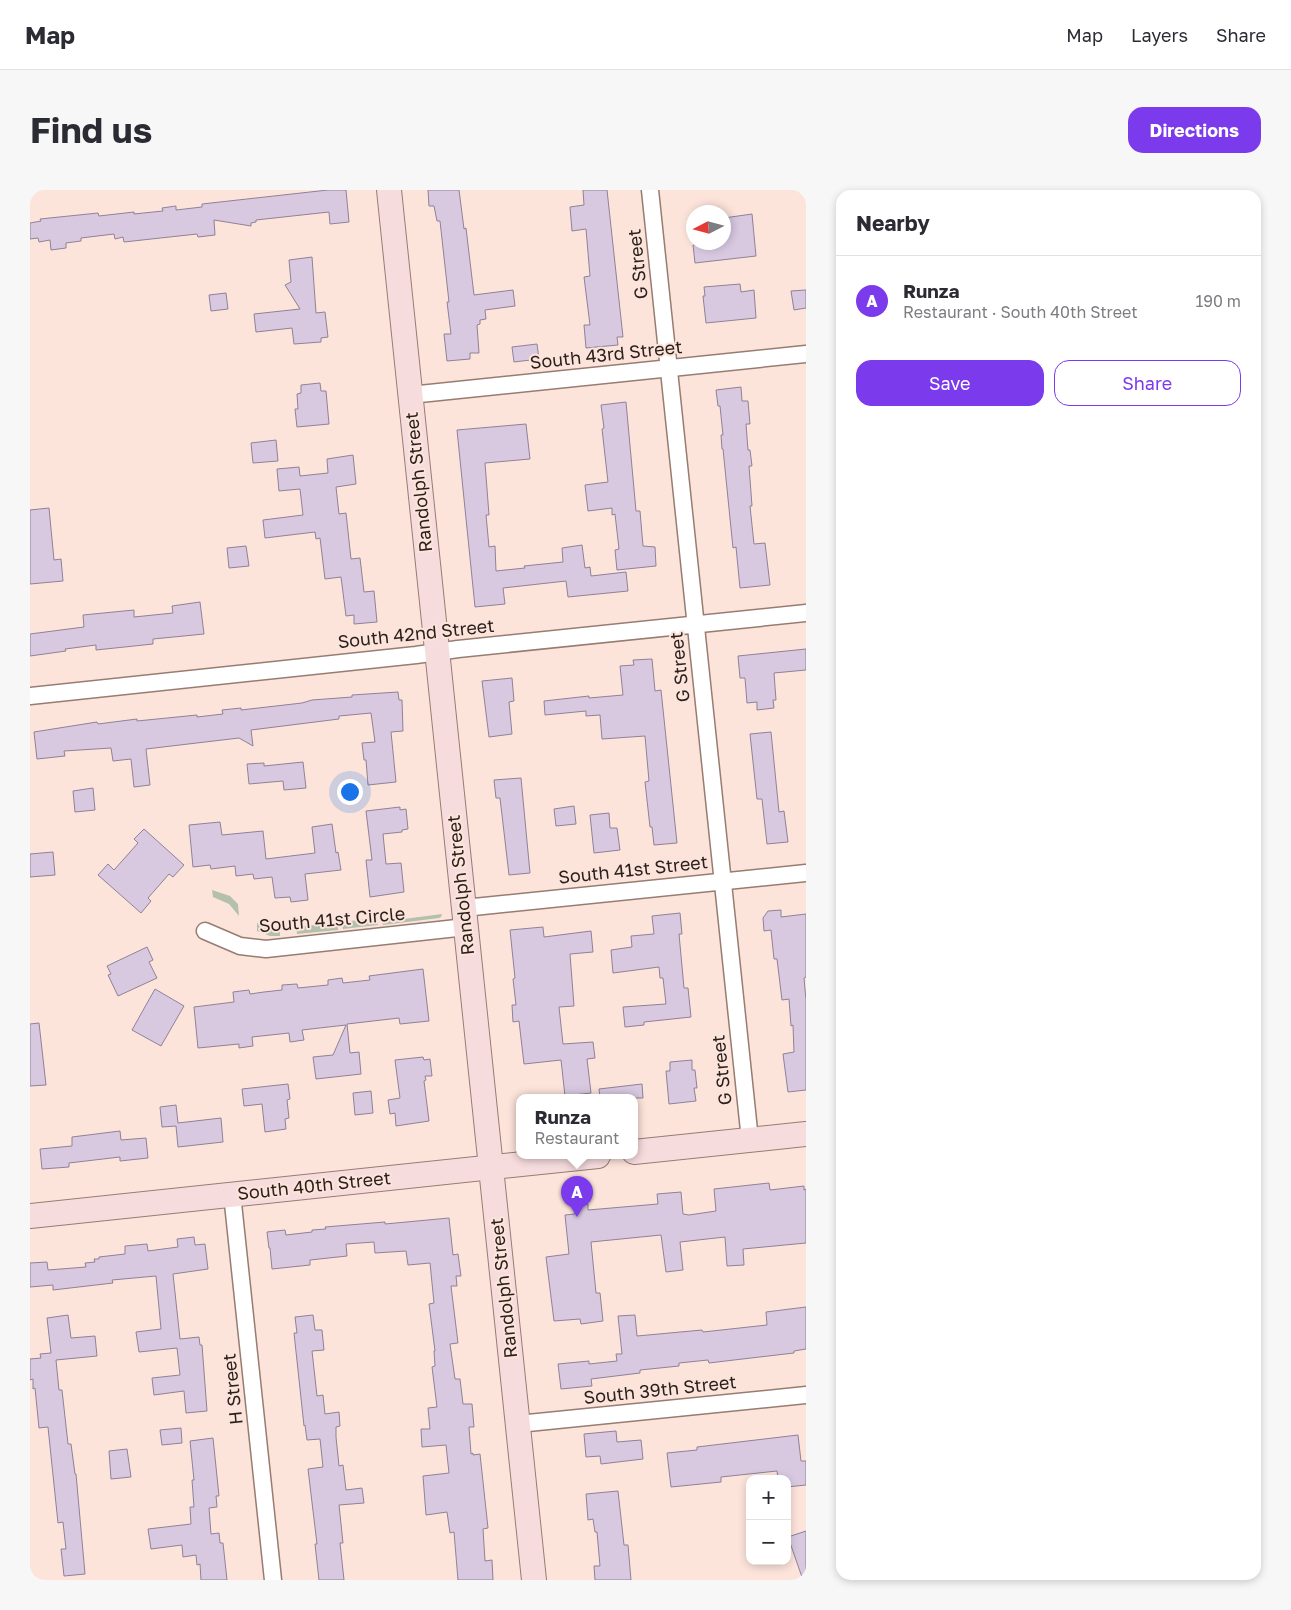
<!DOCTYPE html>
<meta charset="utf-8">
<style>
:root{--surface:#fff;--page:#f7f7f7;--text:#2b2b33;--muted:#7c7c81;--line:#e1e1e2;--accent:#7c3aed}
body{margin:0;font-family:"Golos Text",sans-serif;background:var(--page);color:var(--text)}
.controls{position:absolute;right:15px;bottom:15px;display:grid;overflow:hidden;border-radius:10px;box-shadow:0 2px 8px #0003}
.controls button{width:45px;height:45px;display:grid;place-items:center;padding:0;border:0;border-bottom:1px solid var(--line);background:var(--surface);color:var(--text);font:25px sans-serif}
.compass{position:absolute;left:656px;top:15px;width:45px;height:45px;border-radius:50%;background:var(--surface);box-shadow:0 2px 8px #0003;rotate:264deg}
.you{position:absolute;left:319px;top:601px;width:18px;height:18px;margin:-12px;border:4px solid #fff;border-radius:50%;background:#1a73e8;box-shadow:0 0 0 8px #1a73e833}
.badge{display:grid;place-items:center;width:32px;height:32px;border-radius:50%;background:var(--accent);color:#fff;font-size:16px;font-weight:700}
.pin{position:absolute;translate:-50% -41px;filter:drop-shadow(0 1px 2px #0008)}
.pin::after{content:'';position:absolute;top:26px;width:18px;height:15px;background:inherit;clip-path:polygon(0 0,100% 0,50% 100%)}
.popup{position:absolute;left:486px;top:904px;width:122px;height:65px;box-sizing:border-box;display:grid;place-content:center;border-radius:10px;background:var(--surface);filter:drop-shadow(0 1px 4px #0005);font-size:16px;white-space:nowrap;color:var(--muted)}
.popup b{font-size:19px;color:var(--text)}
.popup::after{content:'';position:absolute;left:50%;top:100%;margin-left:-10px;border:10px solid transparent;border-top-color:var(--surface)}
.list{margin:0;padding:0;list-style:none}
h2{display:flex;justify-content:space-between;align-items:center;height:65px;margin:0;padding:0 20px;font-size:21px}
h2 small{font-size:16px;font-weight:400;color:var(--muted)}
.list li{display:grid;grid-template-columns:32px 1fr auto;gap:15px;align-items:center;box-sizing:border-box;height:90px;padding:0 20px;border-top:1px solid var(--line)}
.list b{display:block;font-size:19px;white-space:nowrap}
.list p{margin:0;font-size:16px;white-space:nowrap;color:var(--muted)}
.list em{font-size:16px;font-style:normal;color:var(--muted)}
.actions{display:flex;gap:10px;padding:15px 20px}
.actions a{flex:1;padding:11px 0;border:1px solid var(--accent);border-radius:15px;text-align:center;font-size:18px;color:var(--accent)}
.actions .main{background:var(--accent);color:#fff}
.map{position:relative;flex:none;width:776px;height:1390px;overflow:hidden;border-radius:15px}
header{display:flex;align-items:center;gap:30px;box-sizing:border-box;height:70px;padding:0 25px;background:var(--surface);border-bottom:1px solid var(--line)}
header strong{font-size:24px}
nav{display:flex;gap:28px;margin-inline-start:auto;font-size:18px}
.intro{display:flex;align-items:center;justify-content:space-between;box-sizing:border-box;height:120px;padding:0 30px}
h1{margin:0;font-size:35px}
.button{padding:12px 22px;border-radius:15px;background:var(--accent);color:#fff;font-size:18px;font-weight:700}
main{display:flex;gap:30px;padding:0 30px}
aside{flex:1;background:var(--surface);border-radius:15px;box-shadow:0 2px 8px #0003}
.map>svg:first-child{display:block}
.green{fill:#b3c1ac}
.building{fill:#d8c9e1;stroke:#8f8197}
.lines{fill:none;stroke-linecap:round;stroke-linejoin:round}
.minor-casing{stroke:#977c72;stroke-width:19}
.secondary-casing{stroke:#977c72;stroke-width:26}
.minor{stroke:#fff;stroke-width:16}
.secondary{stroke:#f7dcde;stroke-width:24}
.labels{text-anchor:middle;stroke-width:4;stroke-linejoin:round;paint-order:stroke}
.street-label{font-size:18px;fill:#291f1b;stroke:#fce4db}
</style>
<header>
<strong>Map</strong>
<nav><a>Map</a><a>Layers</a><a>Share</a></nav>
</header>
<div class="intro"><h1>Find us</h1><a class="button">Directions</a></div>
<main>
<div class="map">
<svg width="776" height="1390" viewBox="0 0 776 1390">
<rect width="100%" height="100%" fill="#fce4db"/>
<g class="green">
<polygon points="182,700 200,706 208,714 209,726 199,714 183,707"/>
<polygon points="412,724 411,727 409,728 353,735 352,728 366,730"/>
<polygon points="347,728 348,735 313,739 312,735 308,735 308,740 267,744 266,737"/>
<polygon points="227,733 242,739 250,738 250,746 240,746 227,741"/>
</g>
<g class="building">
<polygon points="298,0 316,0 319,32 300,34 299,22 226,30 226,32 221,33 221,36 184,30 185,45 168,47 167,44 94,52 93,47 85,49 84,44 51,48 51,51 36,53 36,58 21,60 20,50 9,52 8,48 0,49 0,33 11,31 10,29 68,23 69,26 104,22 104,24 133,21 132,18 146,16 146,20 172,17 172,14"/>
<polygon points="398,0 429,0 434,39 436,38 444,105 483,100 485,116 455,120 456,129 450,130 450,134 447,135 449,163 440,163 440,169 417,171 414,144 421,144 417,112 419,112 410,31 407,31 404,16 399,16"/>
<polygon points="553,0 577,0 593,147 587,147 588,155 556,158 554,135 560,135 554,87 560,86 556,39 542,41 540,17 554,15"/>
<polygon points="722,24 726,66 665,73 663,55 694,52 694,28"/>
<polygon points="282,67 286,123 295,122 298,147 291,148 291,152 264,154 262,138 226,142 224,124 270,119 255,95 261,92 259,70"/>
<polygon points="710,94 711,102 724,100 726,128 676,133 673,106 675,106 674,97"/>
<polygon points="776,100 776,118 764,120 761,101"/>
<polygon points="196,103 198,119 181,121 179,105"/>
<polygon points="507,154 509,169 484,172 482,157"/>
<polygon points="290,193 291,201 296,201 299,234 267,237 265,219 268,219 267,204 271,203 271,195"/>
<polygon points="711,197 712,211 718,211 720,234 716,234 718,260 720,260 722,276 719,276 722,316 720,316 724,354 735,353 740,395 710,398 706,357 703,358 693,259 692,259 691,245 693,245 690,216 688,216 686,200"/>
<polygon points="596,212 606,321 610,321 613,356 625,357 626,376 587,380 585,360 589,359 585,324 582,325 582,318 558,321 555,295 578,292 572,239 574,238 571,215"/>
<polygon points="496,234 500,269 455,273 459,325 456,325 459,357 465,356 466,381 495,378 494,376 533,372 532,358 552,355 555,378 560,377 561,386 596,382 598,401 538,407 536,391 473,398 475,414 445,417 427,240"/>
<polygon points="246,250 248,271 223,273 221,253"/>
<polygon points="323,265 326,294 306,297 309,324 316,323 321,369 330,368 334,402 344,401 347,432 324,434 324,425 316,426 311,387 295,389 290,348 286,349 285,342 235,348 233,330 273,325 270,299 249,301 247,279 269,277 270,286 298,283 297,269"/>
<polygon points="19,318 24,370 31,369 33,391 0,394 0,320"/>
<polygon points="216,356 219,376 199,378 197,358"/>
<polygon points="170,412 174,444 123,449 123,454 66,460 66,455 35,459 36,461 0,466 0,444 54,437 53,425 104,420 104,427 143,423 142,416"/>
<polygon points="776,459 776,480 744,483 746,510 743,510 744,518 727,520 727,512 717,513 715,488 710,488 708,466"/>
<polygon points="622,469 625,501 631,500 647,653 624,655 622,637 620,637 615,592 619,591 615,546 572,549 570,525 556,526 556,521 515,525 514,511 559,506 559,508 593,505 590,476 604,475 603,470"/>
<polygon points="482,488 484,511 479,512 482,544 459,547 452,491"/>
<polygon points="368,502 369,510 372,510 373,541 361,542 366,592 338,595 336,570 334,570 332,553 345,552 341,523 309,526 309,529 221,540 223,556 209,548 116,559 120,595 104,597 101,569 83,571 81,558 34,561 35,566 7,569 4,542 67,532 68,534 107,529 107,531 167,525 167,527 193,524 192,520 211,518 211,520 272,513 282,510 322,507 322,505"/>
<polygon points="741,542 749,622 754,621 758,652 737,654 732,609 727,609 720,544"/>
<polygon points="273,572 276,598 254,600 253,591 219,594 217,574 234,573 234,576"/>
<polygon points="491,588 500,683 479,685 470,608 466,608 464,590"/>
<polygon points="63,598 65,620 45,622 43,601"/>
<polygon points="544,616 546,634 526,636 524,619"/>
<polygon points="370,617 370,620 376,619 378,639 372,640 372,642 353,644 356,674 371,673 374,702 340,707 336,670 342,670 336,621"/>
<polygon points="579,623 580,638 587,638 590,660 564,663 560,625"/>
<polygon points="190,632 192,645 233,641 236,669 285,663 282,637 302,634 306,663 308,662 311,680 275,684 278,710 261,712 260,707 245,708 242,687 224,689 223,684 206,686 205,676 181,679 180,675 163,677 159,635"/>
<polygon points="114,639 154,675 143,687 139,684 118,708 121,711 111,723 68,685 78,674 84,680 108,653 104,649"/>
<polygon points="23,662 25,685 0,687 0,664"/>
<polygon points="751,720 751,727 776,724 776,787 774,788 776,810 776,900 758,902 753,864 764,862 763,835 761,836 759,809 752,810 747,769 744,769 741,740 734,741 733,728 738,721"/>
<polygon points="650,723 652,744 649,744 654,798 658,798 661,827 614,832 614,835 595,837 593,817 636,814 633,788 630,788 629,777 583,783 581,760 602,757 601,746 624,744 622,726"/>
<polygon points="513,737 514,747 561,741 563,762 540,764 544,816 529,817 533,854 563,852 565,868 557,869 561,903 535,906 531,870 494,874 489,831 483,832 482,815 486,815 483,789 485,788 480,740"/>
<polygon points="117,757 123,770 119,772 127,788 88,806 78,785 81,784 77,776"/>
<polygon points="393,779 399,831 370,834 369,828 317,834 320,863 329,862 331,884 286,889 283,867 303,865 316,835 272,840 274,850 260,852 259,843 222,847 223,856 209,858 209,854 168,858 164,817 204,812 203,802 219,800 220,804 234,802 252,800 252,795 267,794 268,798 298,795 298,790 312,788 313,793 340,790 339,786"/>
<polygon points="125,799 154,816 131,856 102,840"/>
<polygon points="9,833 16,895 0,896 0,834"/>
<polygon points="393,867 394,870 400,869 402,886 395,886 396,890 394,891 399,931 366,936 365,923 360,924 358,910 370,908 365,870"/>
<polygon points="662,870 662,880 665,880 667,898 664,898 666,911 639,914 636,881 640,881 640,872"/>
<polygon points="258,894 260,909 257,910 259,928 255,929 256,939 235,942 232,914 214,916 212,899"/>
<polygon points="612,894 613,908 570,908 569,899"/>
<polygon points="341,901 343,923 325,925 323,903"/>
<polygon points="146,915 148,933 191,928 193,952 148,957 146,936 132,937 130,917"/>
<polygon points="90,941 91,950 116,948 118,968 90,971 90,967 39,973 39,977 12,979 10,959 42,956 42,947"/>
<polygon points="739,993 740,1000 774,996 774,1000 776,999 776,1053 713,1059 714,1075 697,1076 695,1047 650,1052 653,1080 636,1082 631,1045 561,1052 566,1103 570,1103 573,1131 551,1134 550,1129 524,1131 516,1067 539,1064 535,1025 545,1024 544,1015 558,1014 558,1020 628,1014 627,1004 651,1002 653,1024 659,1025 686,1021 684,999"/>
<polygon points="419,1028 423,1065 428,1064 431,1086 426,1086 427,1096 421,1096 428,1153 420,1154 425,1189 430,1189 433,1214 442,1214 444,1237 439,1237 441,1264 443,1263 443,1265 450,1264 458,1338 453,1339 455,1371 462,1370 463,1390 428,1390 424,1342 420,1343 417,1322 396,1325 393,1286 419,1283 416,1255 392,1257 391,1239 400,1239 398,1218 407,1217 402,1177 405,1176 404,1161 405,1161 399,1114 404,1113 400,1073 378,1075 376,1061 345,1063 344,1052 316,1054 317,1066 280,1070 280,1075 242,1079 240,1058 239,1058 237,1042 255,1040 256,1045 282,1042 282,1040 296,1039 295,1037 355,1032 355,1034"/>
<polygon points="164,1047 165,1055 175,1054 178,1079 143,1084 150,1149 169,1147 170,1155 172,1155 177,1221 156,1223 154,1201 124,1205 122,1188 150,1185 147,1158 109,1162 106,1142 131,1139 126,1086 82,1090 83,1093 23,1100 23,1095 0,1097 0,1073 17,1072 18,1080 56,1077 55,1073 65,1072 64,1069 69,1069 69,1067 95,1064 95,1056 117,1054 118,1061 148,1057 147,1049"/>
<polygon points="776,1117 776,1159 764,1161 764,1163 704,1170 679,1173 678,1170 649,1173 649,1176 610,1180 610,1183 561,1189 562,1196 531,1199 528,1174 559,1171 559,1174 587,1171 586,1164 592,1164 588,1126 605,1125 607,1146 672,1140 673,1142 737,1135 736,1122"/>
<polygon points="38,1125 41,1148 65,1146 67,1166 26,1170 29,1200 32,1200 38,1254 41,1254 45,1284 46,1284 55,1384 34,1386 31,1359 36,1359 33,1332 28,1333 18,1237 9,1238 5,1198 3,1199 3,1189 0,1190 0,1169 11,1168 10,1164 21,1163 17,1128"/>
<polygon points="283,1125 285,1140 292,1140 294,1160 282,1161 287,1206 293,1205 295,1224 309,1222 310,1236 306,1237 306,1247 309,1276 313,1275 316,1300 332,1298 334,1313 309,1315 313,1353 310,1353 314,1390 289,1390 285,1354 287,1354 278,1279 293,1277 290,1249 277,1250 275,1235 274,1236 264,1143 267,1143 265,1127"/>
<polygon points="151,1238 152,1253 132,1255 130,1240"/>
<polygon points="586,1241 587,1252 611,1250 613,1269 571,1274 570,1266 556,1267 554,1244"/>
<polygon points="768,1245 771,1271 776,1271 776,1295 757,1297 757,1289 748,1289 747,1281 691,1287 691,1292 641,1297 637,1263 667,1260 667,1257"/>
<polygon points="183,1248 189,1306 186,1306 187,1317 179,1318 181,1344 189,1343 190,1353 193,1353 197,1390 171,1390 170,1374 167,1375 166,1365 153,1367 152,1355 121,1359 118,1339 161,1334 160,1317 164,1317 162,1290 164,1290 160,1251"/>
<polygon points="97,1259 101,1287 81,1289 79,1261"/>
<polygon points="588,1301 594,1355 598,1355 601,1390 565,1390 564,1376 570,1376 567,1342 565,1342 563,1329 558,1330 556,1304"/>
<polygon points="776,1341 776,1390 773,1390 758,1347"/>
</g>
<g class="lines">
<g class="minor-casing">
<g id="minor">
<polyline points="620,0 720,950"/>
<polyline points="380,205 776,164"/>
<polyline points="0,506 386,465 428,459 776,423"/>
<polyline points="434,718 776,683"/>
<polyline points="175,741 210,756 236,759 436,737"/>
<polyline points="202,1004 243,1390"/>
<polyline points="488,1234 776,1205"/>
</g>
</g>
<g class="secondary-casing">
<g id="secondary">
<polyline points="359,0 504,1390"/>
<polyline points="604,962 776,944"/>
<polyline points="0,1026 568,966"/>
</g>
</g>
<use href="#minor" class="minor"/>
<use href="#secondary" class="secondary"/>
</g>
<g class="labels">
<g class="street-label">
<text transform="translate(608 74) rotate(-96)" y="6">G Street</text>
<text transform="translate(576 165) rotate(-6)" y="6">South 43rd Street</text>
<text transform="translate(389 292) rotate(-96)" y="6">Randolph Street</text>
<text transform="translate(386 444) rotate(-6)" y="6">South 42nd Street</text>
<text transform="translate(650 477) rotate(-96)" y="6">G Street</text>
<text transform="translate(603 680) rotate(-6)" y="6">South 41st Street</text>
<text transform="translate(431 695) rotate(-96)" y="6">Randolph Street</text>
<text transform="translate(302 730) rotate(-5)" y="6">South 41st Circle</text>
<text transform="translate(692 880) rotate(-96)" y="6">G Street</text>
<text transform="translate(284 996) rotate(-6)" y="6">South 40th Street</text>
<text transform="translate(474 1098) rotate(-96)" y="6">Randolph Street</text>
<text transform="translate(203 1199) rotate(-96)" y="6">H Street</text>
<text transform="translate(630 1200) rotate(-6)" y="6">South 39th Street</text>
</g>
</g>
</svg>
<div class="controls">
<button>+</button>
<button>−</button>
</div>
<svg class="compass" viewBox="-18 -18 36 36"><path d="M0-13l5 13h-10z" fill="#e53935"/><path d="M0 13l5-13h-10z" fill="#7c7c81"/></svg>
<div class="you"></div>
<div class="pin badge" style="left:547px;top:1027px">A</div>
<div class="popup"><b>Runza</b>Restaurant</div>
</div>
<aside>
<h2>Nearby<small></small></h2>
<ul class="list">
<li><span class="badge">A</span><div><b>Runza</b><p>Restaurant · South 40th Street</p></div><em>190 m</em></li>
</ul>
<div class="actions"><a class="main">Save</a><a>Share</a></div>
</aside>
</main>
